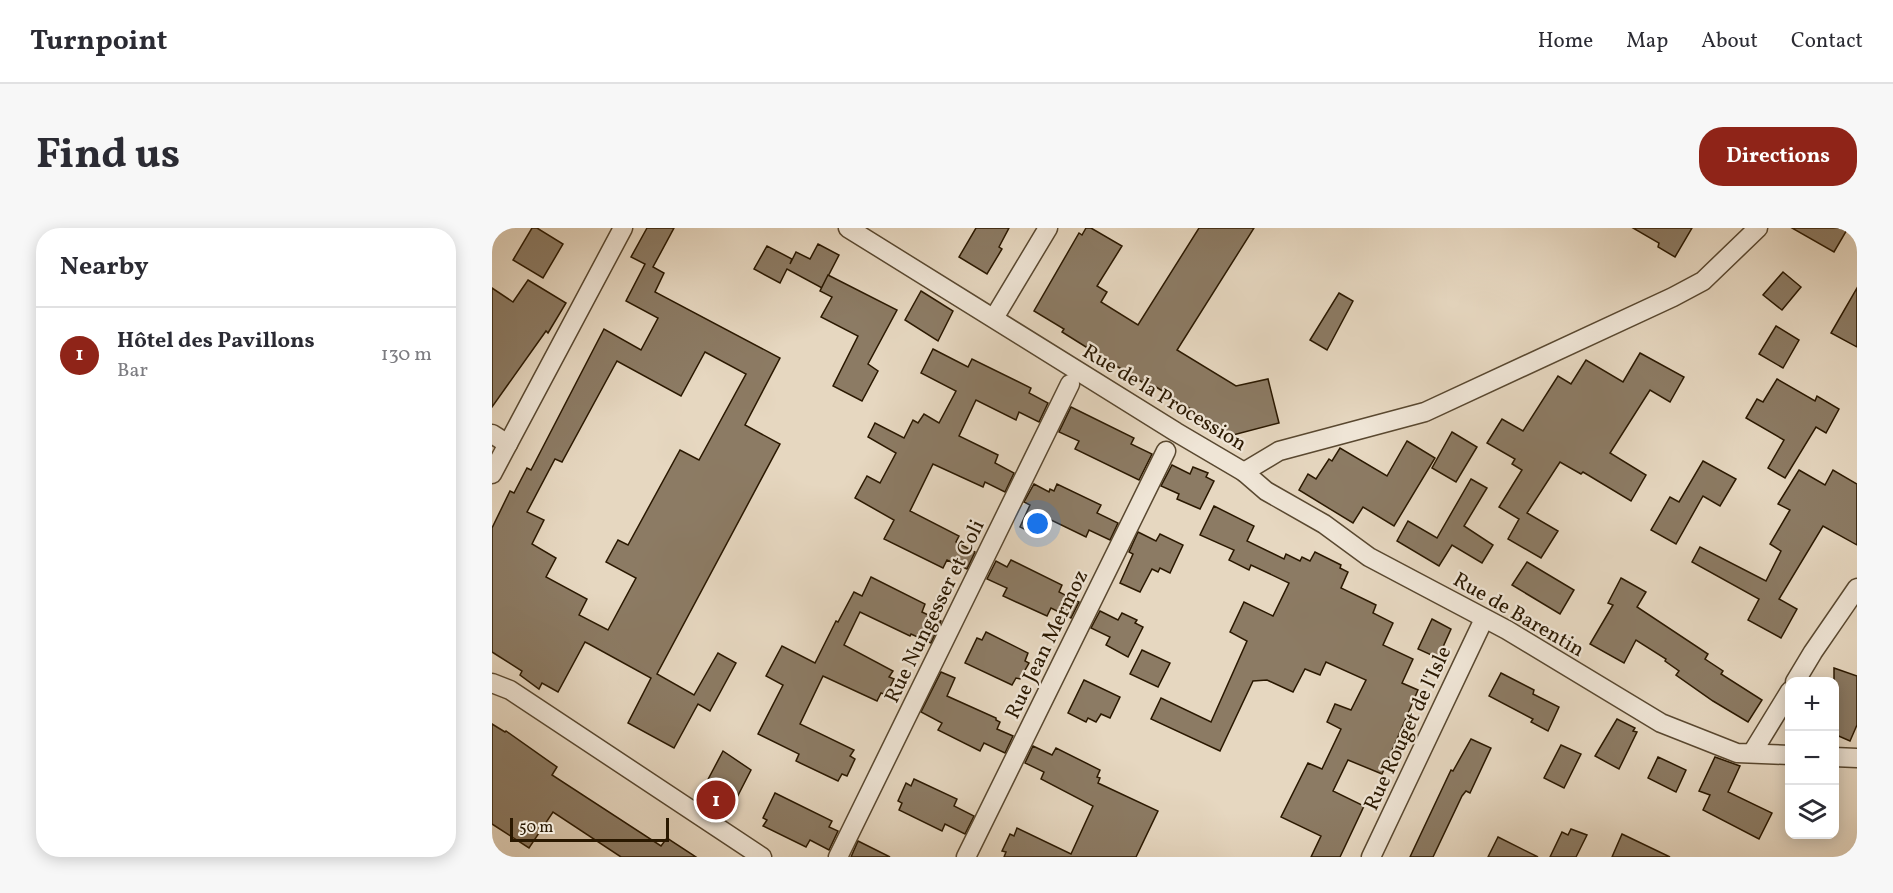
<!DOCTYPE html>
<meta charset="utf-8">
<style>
:root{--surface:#fff;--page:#f7f7f7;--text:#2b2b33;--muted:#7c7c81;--line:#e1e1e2;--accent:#8f2418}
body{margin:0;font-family:Vollkorn,serif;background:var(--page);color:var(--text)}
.controls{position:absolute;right:18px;bottom:18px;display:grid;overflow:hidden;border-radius:12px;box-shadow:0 3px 15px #0003}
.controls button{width:54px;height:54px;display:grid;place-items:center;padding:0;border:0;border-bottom:2px solid var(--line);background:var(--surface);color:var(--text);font:30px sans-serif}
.scale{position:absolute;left:18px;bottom:15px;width:159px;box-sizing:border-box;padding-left:6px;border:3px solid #2a1800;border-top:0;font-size:16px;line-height:21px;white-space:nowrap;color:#2a1800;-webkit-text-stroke:4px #efe5d6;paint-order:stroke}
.you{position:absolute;left:546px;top:296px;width:21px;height:21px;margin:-15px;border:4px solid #fff;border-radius:50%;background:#1a73e8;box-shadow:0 0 0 9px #1a73e833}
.badge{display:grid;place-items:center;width:39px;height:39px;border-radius:50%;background:var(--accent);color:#fff;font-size:20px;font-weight:700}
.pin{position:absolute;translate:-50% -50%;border:3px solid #fff;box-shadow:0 2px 6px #0006}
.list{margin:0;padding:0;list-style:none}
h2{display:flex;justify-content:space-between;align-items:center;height:78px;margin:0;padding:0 24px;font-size:26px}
h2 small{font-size:20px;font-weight:400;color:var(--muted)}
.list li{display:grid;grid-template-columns:39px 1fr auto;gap:18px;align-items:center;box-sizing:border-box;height:96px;padding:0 24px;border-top:2px solid var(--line)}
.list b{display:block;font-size:22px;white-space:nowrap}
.list p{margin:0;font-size:20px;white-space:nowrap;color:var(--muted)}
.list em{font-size:20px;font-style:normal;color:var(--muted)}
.icon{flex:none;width:33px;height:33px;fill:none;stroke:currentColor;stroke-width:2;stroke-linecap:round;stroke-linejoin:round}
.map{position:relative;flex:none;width:1365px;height:629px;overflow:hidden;border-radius:24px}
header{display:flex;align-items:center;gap:36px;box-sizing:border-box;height:84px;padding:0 30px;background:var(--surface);border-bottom:2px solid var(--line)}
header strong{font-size:28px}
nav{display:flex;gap:33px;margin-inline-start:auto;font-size:21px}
.intro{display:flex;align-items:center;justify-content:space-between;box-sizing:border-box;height:144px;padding:0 36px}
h1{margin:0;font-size:42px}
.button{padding:15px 27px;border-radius:24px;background:var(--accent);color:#fff;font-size:21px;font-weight:700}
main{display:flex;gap:36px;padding:0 36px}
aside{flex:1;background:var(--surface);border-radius:24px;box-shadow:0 3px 15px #0003}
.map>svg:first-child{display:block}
.building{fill:#8c7b64;stroke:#2a1800;stroke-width:1.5;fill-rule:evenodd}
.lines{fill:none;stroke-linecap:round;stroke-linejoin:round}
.minor-casing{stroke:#594830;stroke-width:21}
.minor{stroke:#efe5d6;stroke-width:18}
.labels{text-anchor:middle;stroke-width:4.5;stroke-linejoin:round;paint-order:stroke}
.street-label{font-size:21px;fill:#2a1800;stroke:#efe5d6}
</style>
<header>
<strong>Turnpoint</strong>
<nav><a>Home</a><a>Map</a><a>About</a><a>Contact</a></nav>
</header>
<div class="intro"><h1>Find us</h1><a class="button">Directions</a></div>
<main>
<aside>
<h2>Nearby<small></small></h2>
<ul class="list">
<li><span class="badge">1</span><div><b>Hôtel des Pavillons</b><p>Bar</p></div><em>130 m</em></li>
</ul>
</aside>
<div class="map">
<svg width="1365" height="629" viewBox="0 0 1365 629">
<rect width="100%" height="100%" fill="#e6d7c0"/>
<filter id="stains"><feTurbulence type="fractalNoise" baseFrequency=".00333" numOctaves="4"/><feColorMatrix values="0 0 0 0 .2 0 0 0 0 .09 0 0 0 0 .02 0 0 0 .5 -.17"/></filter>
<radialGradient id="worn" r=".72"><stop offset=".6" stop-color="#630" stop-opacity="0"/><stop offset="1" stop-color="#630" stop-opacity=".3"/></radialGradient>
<g class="building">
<polygon points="40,0 45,0 71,16 51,50 21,32"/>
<path d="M155,0H182L161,39L172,45L163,64L288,130L253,197L288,216L165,446L202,467L226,425L244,435L218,483L206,476L182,520L136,495L159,450L97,416L93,414L66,464L50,455L47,461L28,447L30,443L0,424V300L18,263L22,265L35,240L39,242L112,101L149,122L166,90L134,73L153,36L139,29ZM213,124L254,146L207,232L188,222L136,317L126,312L114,334L144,350L116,402L87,387L95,371L54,349L64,330L40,316L52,292L35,284L63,231L70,234L125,133L189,168Z"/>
<polygon points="484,0 517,0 507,19 510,21 495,46 467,29"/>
<polygon points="594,0 599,0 630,18 605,58 615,64 609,74 646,97 707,0 762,0 685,122 744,158 776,151 787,195 741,207 728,204 703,188 705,185 661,157 658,159 570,104 572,101 542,83 587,5 590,7"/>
<polygon points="1141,0 1200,0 1183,29 1166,19 1167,15"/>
<polygon points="1300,0 1356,0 1342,24"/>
<polygon points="326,16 347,27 330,60 295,41 288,55 262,41 275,18 300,31 298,36 304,24 318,31"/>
<polygon points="1291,44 1309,59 1290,82 1271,67"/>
<polygon points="336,47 405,82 376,136 386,143 370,173 341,158 366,108 329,89 340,69 328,63"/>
<polygon points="36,52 74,75 56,105 54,103 0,179 0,60 21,74"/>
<polygon points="1365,60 1365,119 1339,105"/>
<polygon points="429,63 461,83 446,113 413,92"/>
<polygon points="847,65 861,73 835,122 818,112"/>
<polygon points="1284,98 1307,112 1291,140 1267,126"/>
<polygon points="441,121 476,139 480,131 539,160 537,165 556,175 547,194 527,184 524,192 484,172 467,208 506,227 503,235 522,245 513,264 493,254 491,259 441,236 418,283 467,308 464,314 483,324 475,341 455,332 451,340 392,311 402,292 363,270 375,248 388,255 404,225 376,209 383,195 412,210 421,192 426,195 432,186 447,195 464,163 429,145"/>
<polygon points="1148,125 1192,149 1178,174 1158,162 1118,225 1154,247 1139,273 1091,244 1089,246 1068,234 1035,285 1066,303 1049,330 1016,311 1027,291 1007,279 1030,242 1020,236 1023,231 995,215 1010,191 1031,203 1066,148 1079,156 1094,132 1131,154"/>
<polygon points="1285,151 1323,173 1325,168 1347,181 1334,205 1324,199 1293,250 1276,240 1292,212 1254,190 1265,171 1271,174"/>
<polygon points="579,179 642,210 639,216 660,226 647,252 583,221 587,213 567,204"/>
<polygon points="960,204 985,219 964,254 940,240"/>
<polygon points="915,213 943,230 902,298 871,279 861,295 807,262 816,246 824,251 837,231 840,233 848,220 895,248"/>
<polygon points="1211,233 1244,251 1228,278 1211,268 1184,316 1159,302 1178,269 1187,274"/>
<polygon points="680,237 698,246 701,239 716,245 714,249 722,253 708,281 685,271 687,266 669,258"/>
<polygon points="1307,242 1333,257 1341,242 1365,256 1365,317 1331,298 1287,371 1305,381 1289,410 1256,392 1267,371 1200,334 1208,319 1274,353 1289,323 1278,316 1298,282 1286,276"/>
<polygon points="979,251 995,260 972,298 1001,317 990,335 960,317 947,338 905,313 916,293 945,310"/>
<polygon points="542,256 557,264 558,261 562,263 565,256 609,277 605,285 626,295 618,312 597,302 594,309 553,289 544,307 528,299 538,277 532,274"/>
<polygon points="722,278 762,298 755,313 792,331 794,326 808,333 810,329 818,333 823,324 849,337 848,340 856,344 849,360 884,377 881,385 901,395 891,417 921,431 910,455 926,462 890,546 856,532 841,563 872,578 848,629 819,629 829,608 789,589 816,535 830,541 849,501 835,494 843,476 859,482 874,452 834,434 828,447 813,441 801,464 775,452 761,453 728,523 659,491 669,470 719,494 755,413 738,404 752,374 781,388 797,355 759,337 757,342 737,332 742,322 708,307"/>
<polygon points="646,304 664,313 668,306 691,317 678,345 668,340 666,344 660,341 648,364 628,355 641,326 637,324"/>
<polygon points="519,332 570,357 567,364 587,374 579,390 559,380 555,388 511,368 515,360 495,351 504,333 515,339"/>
<polygon points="1035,334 1082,362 1068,386 1020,357"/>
<polygon points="379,349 433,376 430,384 449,393 439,415 419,406 418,408 368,384 352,417 401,443 397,449 402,451 394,467 389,465 385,473 331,448 308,496 362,522 358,528 363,531 355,548 350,546 346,553 304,533 307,526 266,506 291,457 274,448 290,418 323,435 344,393 346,394 362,364 370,368"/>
<polygon points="1129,350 1154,364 1145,379 1216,426 1213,431 1231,443 1229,446 1270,472 1256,494 1221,473 1184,447 1187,443 1173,433 1174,431 1144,412 1132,435 1098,416 1121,377 1116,375"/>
<polygon points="608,383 626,392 630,385 645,392 643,395 651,399 636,429 614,417 618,409 599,400"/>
<polygon points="940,391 959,401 946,430 926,421"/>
<polygon points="494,404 536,425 533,433 537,435 528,451 524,450 520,457 473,435 485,410 490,412"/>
<polygon points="650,422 678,435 666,459 638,446"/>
<polygon points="1342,440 1365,448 1365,497 1358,513 1342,506"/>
<polygon points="449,444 463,450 455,468 504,490 504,492 508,494 505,501 521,508 513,525 492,515 488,523 446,502 450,495 429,484"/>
<polygon points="1009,445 1042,462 1041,466 1067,479 1056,503 1039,494 1041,491 997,468"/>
<polygon points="592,452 628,469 618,490 609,486 604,494 596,490 594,494 576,485"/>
<polygon points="1125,491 1143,500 1141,503 1145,504 1127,541 1103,528"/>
<polygon points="0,496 13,504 14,503 65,539 60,547 169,618 175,610 204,629 129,629 61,584 37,620 0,596"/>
<polygon points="979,511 999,520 978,565 974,563 970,568 941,629 918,629 959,542 961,543"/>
<polygon points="1069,517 1089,526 1072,560 1052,550"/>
<polygon points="541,518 560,527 564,520 608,542 605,549 608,550 606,555 666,583 644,629 512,629 514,624 510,623 518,606 522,608 525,600 579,626 601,578 549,551 552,544 533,535"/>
<polygon points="231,523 259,542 239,581 238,580 235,584 209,568 213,562 211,561"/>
<polygon points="1166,529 1194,542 1184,564 1156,550"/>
<polygon points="1223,529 1248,538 1236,564 1280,585 1267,611 1211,582 1218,567 1207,563"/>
<polygon points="422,551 465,571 462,578 482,588 473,606 453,596 450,603 407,582 410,575 406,573 414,555 419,558"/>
<polygon points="283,565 340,593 337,599 346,603 337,622 318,612 314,619 271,598 275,592 271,590"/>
<polygon points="1079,601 1095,607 1084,629 1058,629 1070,604 1076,607"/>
<polygon points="1130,606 1178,629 1120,629"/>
<polygon points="1006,609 1046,629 996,629"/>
<polygon points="366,613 398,629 359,629"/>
</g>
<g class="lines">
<g class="minor-casing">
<g id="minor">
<polyline points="356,0 684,204 752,244 774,263 832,296 877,329 1015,402 1169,495 1245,525 1298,527"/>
<polyline points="502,90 556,0"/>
<polyline points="0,206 16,216"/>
<polyline points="752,244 787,223 933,184 1181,69 1211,53 1266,0"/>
<polyline points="0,246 131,0"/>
<polyline points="1303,454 1321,424 1365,360"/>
<polyline points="0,455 18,462 270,629"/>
<polyline points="1260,525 1298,463"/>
<polyline points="1342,529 1365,530"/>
<polyline points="346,629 578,156"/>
<polyline points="474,629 674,223"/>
<polyline points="879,629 992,391"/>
</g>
</g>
<use href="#minor" class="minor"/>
</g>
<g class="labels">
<g class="street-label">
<text transform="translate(673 169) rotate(31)" y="7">Rue de la Procession</text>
<text transform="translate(442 383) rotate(-64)" y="7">Rue Nungesser et Coli</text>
<text transform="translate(1027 386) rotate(30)" y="7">Rue de Barentin</text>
<text transform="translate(554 416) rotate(-64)" y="7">Rue Jean Mermoz</text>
<text transform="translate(915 500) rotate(-65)" y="7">Rue Rouget de l'Isle</text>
</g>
</g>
<rect width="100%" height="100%" filter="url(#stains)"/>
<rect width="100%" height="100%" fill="url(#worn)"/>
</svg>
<div class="controls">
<button>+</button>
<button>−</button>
<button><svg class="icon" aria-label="layers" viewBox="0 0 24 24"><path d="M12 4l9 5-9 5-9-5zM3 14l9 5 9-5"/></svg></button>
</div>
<div class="scale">50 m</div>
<div class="you"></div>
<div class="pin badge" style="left:224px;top:572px">1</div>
</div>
</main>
